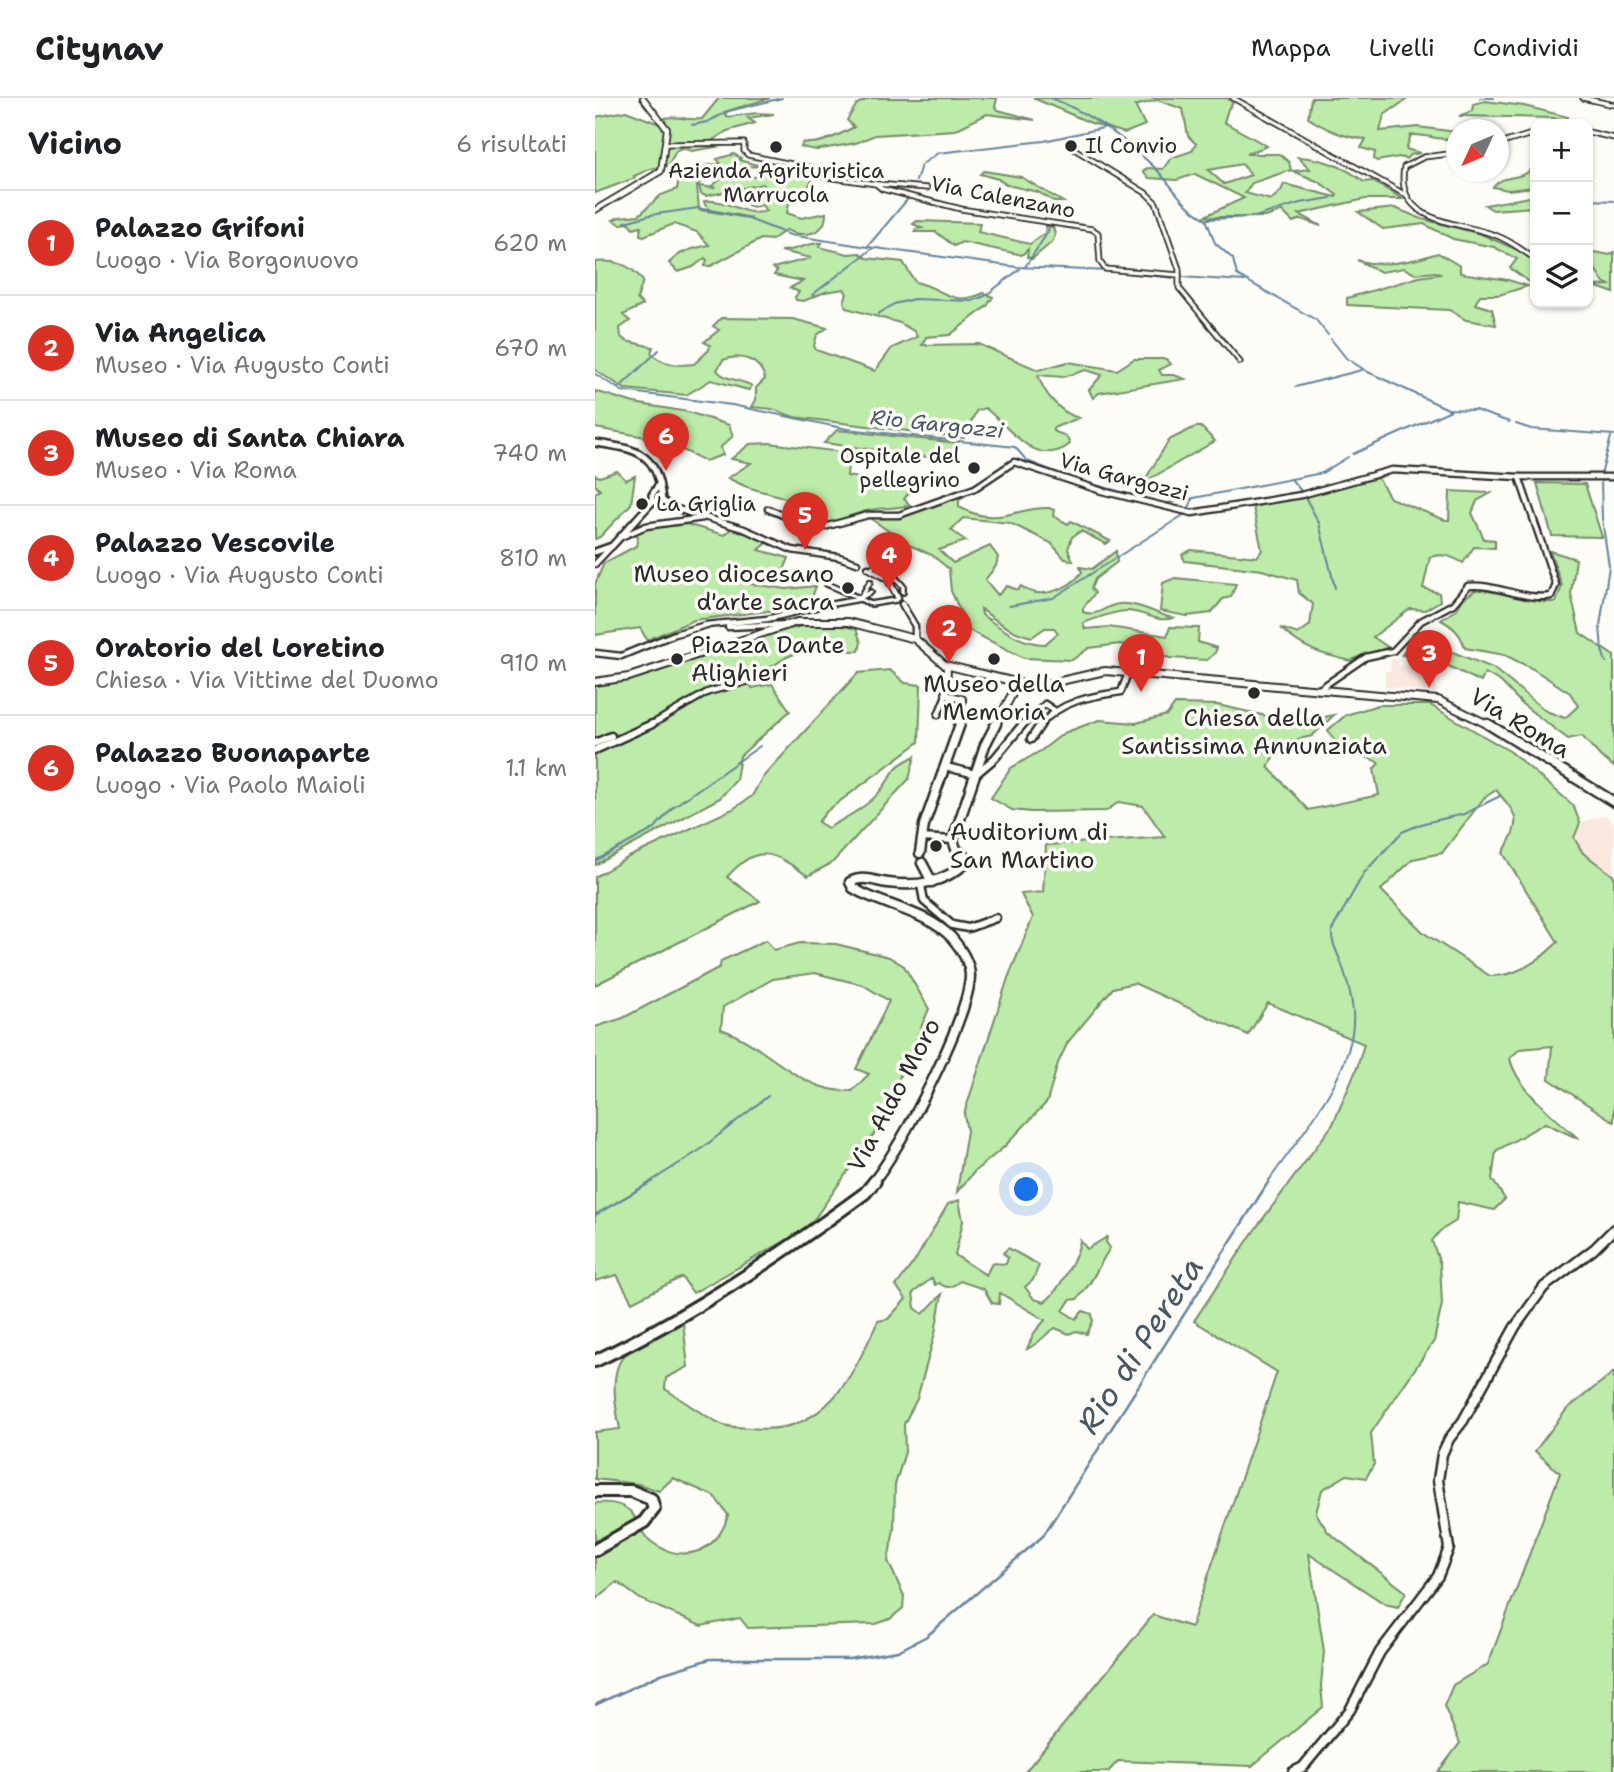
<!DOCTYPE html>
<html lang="it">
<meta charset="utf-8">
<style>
:root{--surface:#fff;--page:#f6f6f6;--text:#202124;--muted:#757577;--line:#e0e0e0;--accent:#d93025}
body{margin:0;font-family:"Shantell Sans",sans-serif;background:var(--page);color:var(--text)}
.controls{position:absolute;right:21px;top:21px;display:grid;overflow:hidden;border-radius:14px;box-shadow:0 2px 5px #0004}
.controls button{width:63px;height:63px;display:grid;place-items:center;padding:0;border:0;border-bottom:2px solid var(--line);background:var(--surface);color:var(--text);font:35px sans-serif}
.compass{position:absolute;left:851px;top:21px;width:63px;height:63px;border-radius:50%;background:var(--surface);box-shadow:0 2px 5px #0004;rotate:226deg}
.you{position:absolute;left:432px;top:1092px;width:24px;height:24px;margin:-18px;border:5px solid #fff;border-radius:50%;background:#1a73e8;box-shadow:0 0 0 10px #1a73e833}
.badge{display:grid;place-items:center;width:46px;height:46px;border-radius:50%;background:var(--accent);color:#fff;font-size:23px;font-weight:700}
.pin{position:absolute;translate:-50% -58px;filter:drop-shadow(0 2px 4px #0008)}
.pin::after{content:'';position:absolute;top:37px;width:24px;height:21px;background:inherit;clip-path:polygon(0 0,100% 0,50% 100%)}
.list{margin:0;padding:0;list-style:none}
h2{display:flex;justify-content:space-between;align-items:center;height:91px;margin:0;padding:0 28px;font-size:30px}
h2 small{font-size:23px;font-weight:400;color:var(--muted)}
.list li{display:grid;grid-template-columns:46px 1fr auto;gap:21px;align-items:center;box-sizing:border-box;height:105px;padding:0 28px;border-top:2px solid var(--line)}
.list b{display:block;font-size:26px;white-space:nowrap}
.list p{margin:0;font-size:23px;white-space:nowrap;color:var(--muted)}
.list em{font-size:23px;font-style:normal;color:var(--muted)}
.icon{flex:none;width:38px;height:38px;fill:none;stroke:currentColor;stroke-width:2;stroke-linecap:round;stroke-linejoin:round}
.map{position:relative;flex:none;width:1019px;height:1674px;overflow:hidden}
header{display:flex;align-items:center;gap:42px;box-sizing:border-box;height:98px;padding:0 35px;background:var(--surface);border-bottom:2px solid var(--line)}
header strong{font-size:33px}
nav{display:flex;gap:38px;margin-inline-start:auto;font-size:24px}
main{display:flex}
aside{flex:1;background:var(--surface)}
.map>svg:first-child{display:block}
.built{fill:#fae8e0}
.green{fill:#bdeba9;stroke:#748b6a;stroke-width:2;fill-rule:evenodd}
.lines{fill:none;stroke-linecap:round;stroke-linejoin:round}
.stream-far1{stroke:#64849c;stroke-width:2}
.stream{stroke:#64849c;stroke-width:2.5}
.pedestrian-casing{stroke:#2b2b2b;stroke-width:8}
.minor-far3-casing{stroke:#2b2b2b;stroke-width:7}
.minor-far2-casing{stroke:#2b2b2b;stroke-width:9}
.minor-far1-casing{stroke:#2b2b2b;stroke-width:11}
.minor-casing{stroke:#2b2b2b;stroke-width:13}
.tertiary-far1-casing{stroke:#2b2b2b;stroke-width:8}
.tertiary-casing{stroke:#2b2b2b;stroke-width:10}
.secondary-far2-casing{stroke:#2b2b2b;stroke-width:10}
.secondary-far1-casing{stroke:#2b2b2b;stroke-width:13}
.secondary-casing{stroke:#2b2b2b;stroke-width:16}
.pedestrian{stroke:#fdfcf7;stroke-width:3.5}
.minor-far3{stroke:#fdfcf7;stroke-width:3.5}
.minor-far2{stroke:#fdfcf7;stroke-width:4.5}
.minor-far1{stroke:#fdfcf7;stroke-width:6}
.minor{stroke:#fdfcf7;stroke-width:8}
.tertiary-far1{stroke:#fdfcf7;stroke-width:4.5}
.tertiary{stroke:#fdfcf7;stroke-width:5}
.secondary-far2{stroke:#fdfcf7;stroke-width:6}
.secondary-far1{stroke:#fdfcf7;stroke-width:8}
.secondary{stroke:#fdfcf7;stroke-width:10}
.poi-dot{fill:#2b2b2b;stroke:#fdfcf7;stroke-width:2.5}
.labels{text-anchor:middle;stroke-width:7;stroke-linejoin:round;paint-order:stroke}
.far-poi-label{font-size:21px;fill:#2b2b2b;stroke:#fdfcf7;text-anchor:start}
.far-street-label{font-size:21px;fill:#2b2b2b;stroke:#fdfcf7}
.far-water-label{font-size:21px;font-style:italic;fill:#485863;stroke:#fdfcf7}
.poi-label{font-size:24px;fill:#2b2b2b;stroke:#fdfcf7;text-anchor:start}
.street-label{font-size:24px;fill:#2b2b2b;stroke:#fdfcf7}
.near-water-label{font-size:32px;font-style:italic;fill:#485863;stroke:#fdfcf7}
</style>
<header>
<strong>Citynav</strong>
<nav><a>Mappa</a><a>Livelli</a><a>Condividi</a></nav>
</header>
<main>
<aside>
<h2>Vicino<small>6 risultati</small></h2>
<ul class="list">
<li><span class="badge">1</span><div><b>Palazzo Grifoni</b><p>Luogo · Via Borgonuovo</p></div><em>620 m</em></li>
<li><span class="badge">2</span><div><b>Via Angelica</b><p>Museo · Via Augusto Conti</p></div><em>670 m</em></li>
<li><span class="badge">3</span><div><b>Museo di Santa Chiara</b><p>Museo · Via Roma</p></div><em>740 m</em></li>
<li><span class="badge">4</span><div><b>Palazzo Vescovile</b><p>Luogo · Via Augusto Conti</p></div><em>810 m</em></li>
<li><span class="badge">5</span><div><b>Oratorio del Loretino</b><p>Chiesa · Via Vittime del Duomo</p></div><em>910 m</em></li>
<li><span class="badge">6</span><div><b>Palazzo Buonaparte</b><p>Luogo · Via Paolo Maioli</p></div><em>1.1 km</em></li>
</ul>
</aside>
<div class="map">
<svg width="1019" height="1674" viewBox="0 0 1019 1674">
<rect width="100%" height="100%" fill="#fdfcf7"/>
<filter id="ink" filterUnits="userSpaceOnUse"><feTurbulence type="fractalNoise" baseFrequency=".0143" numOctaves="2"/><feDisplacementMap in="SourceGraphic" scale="14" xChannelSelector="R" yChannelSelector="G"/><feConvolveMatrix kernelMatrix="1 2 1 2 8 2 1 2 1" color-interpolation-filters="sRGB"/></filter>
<g filter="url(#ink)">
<g class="built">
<polygon points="796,561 803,562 803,567 827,570 830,569 830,562 837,563 837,569 831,570 841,571 841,595 790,589 790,573 795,573"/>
<polygon points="1010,717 1019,725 1019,778 988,755 979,739 985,725"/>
</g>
<g class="green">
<path d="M124,0H175L129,14L132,19L162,15L179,16L153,20L160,25L132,33L118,42L127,48L97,53L86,50L81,53L73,68L55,71L39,78L40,80L0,95V19L31,13L67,27L70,20C78,17 95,23 107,21Z"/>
<path d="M275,0H402L400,9L403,12L440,22L392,16L360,32L280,37L261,45L221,52L206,49L208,44C221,49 248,35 259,29L252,22L262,6Z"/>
<path d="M438,0H632L638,5L633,11L629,24L672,48L651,56H684L694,64L696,72L657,85L650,95L676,102L686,93L689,86L741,99L742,97L724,84L698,73L715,71L703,59C727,60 751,69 769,84L777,83L808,101H770L704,116L726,128L706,121L698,124L687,113L671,119H614L610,118L649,100L600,76L582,82L554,80L548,74L552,70L568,71L576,60L597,53L601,46L593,38L588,11L562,2L540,8L550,27L530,35L496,25ZM647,66L656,77L629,86L613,72Z"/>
<path d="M716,0H814L789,17L785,33L823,29L861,34V41C845,43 832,36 816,37L811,51L825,55L815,57L811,61L804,59L782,63L779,61L780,54L766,50L771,41C749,40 731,31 713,20Z"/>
<polygon points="890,3 929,8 973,19 972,26 959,20 864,18 877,13 878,6"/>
<path d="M139,56L146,60L144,62L166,68C144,70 116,67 102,88L104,112L157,120L116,112L110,107L109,103C132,100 150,120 171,113L167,107L158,109L153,107L164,102L169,88L167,86L111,98L106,96L104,88L120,90L117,88L126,81L140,76L161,79L176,70H209L217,82L214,88L198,94L202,101L194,106L192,115L206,120L231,115C231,137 209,140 191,132L177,142L166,141L116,168H110L112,162L110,160L98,169L83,174L74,165C88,151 98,151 114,147L102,134L79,126L49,138L45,137L46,128L38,130L34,125L25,126L18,122L24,119L44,117L66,97L82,91L84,79L113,67L126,66L122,61Z"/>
<path d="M940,65V89L913,92L898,89C909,74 931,85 940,65Z"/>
<polygon points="389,73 426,79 468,104 460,104 443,94 412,87 403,81 385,76"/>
<polygon points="940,98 940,109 898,112 890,107"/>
<polygon points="800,110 827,121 886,136 929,155 940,155 940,188 915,170 922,161 899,149 858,141 829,126 788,131 763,114"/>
<polygon points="322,123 385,125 383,134 435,146 450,135 451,128 458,129 460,137 457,144 437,161 432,159 433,151 427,157 367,144 359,148 341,134 319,134 321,131 327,130 318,126"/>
<path d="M224,145H227L224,149L253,156L265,155L271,160L308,164L320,184C349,190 357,210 389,195L398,199L392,208L355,237L331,239L327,247L384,246L443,272L473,264L522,272L539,261H571L576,266L564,272L567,277H579L590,281L504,295L498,300L494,292L507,277L491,272L468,279L443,277C449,296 465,315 484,320L458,330V333L471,338L475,346C441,373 414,328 390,310L381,313L369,340L199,319L177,311L157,309L161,302V290L170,281C166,262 146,255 128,262L122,272C130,283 146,281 157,288L154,292L116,282L91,297L30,291L0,272V164C20,162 36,166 48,183L42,201L48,207L28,217L35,223L25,230L26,239L31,243L58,249L56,255C67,267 84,268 99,266L114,252L115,247L109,244L124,232L118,228L126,220L198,221L232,230L222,237L219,248L221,252L280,273L297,250L322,239L320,234L305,225L251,210L249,203L252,196L249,191L230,194L209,203L201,202L200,199L204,194L195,190L208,183L179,177L182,173L178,170L216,160L186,153C201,153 209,146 224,145Z"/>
<polygon points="993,153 1015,157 1019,154 1019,195 999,188 1014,187 1008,184 996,164 993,165"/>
<path d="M843,155L865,168V175L913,182L933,188L904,197H885L880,206L897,211L901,227L871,222L854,212L752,207V200L824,179L845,176L841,174L820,176L809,170L786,174L762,162C786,170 819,163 843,155Z"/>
<polygon points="0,293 39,305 93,314 134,327 138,338 126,349 128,357 110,363 68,342 0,330"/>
<polygon points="600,329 606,329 620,343 548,385 574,342"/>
<polygon points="242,332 363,345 354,362 229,345"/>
<path d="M174,345L254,355L252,378L318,390L309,401L315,407C302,411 289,409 276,412C253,416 235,431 211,425C196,394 186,400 159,391C150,389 141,384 133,380L156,365L136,361L155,346Z"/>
<polygon points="22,373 31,382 40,378 36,406 5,439 0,441 0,395 5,392 0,387 0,377 5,379"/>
<path d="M783,380L795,400L850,422H854L855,393L896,395L882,403L877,415L889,441L900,442V450L879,449L868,465C856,458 849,455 835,459L828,490L844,495L845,503L830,512L815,511L778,539L793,549C780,555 768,554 756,563C725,556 710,552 685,530L703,536L715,527L718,506L704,495L702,482L667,472L590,463L587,457L596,452L662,459L667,452L658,409Z"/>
<polygon points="942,385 990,386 1007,439 957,438"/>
<path d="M377,392L364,402V409C402,430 420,409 454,410L459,412L458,418L473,426L476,423L515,443L511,446L486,433L477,439L473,451L478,463L470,461L456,445L415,425L368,420L356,432L371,443L344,452L358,465L395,448L403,459L401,468L390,482L403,497L412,488L423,492L426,488C443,503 474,492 487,474L485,469L497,471L521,453L522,464L500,481L496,490L500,495L488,510V514C503,520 510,507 524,506C542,504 561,516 578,520C562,525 550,514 533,513C519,512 502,521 488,525L490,531L514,529L572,538L575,529L604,530L603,544L622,550L620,555L612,562L575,560L525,546L494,550L477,562L429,560L377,534L364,523L368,519L356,493L354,471L337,457L312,446L275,420L313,417ZM386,511C403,524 415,534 437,539L450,530H459L463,535L450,546C426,546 407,531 387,517Z"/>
<polygon points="91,426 129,437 137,430 173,444 164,452 194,460 187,477 156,472 148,485 192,491 221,488 214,508 99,522 52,542 45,530 0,537 0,486 9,465 41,448 43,439 40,434 51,430"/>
<path d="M955,453L981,461L976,496L985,535L1019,558V669L1005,658L987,638L973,641L927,606L906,584L890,575L886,584L839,561L807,557L818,541L840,547L898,570L951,613L970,620L983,608L975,595L938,571L910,557L870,550C866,536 859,529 846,522L862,511L868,501L882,491L949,504H961L967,488Z"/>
<polygon points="580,480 641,486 636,499 628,501 616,515 592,518 565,513 568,485"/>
<polygon points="244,527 261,531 266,544 264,553 209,552 192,559 154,583 157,590 177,586 195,613 145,658 141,682 125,700 0,767 0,586 39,580 162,538 208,528"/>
<path d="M295,572L310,585L326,587L324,644L232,713L223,724L233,730C250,720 274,708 286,692C303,671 293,672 320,658L314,681L237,765L213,778C177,753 163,745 132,779L165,803L0,887V779L34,759L138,711L157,698L167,680L263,575Z"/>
<path d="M580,606L623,607L702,625L739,617L717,638L696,643L681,653L673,669L713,712L784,697L779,671L784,665C762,652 745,657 733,632L751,617L783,607H835L916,654L978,707L985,725L979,740L988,755L1019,778V1024L954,981L957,948L925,951L915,960C921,990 961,1021 984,1041L950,1025L901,1053L897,1081L910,1101L899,1112L863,1104L861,1123L845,1133L837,1143L845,1166L847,1206L839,1243L776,1335L779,1366L771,1380L752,1377L727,1392L721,1415L733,1434L811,1494L803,1509L790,1506L714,1456L729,1553L726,1588L728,1609L657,1668L523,1663L513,1674H430L558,1517L596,1529L682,1274L599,1223L659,1133L738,1026L762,970L769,946L673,905L653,937L539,885L518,890L473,944L463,965L452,1004L409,1049L380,1073L362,1094L372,1033L369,1016L413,880L438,819L426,796L448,794L451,747L570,739L548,708L524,704L511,713L436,714L417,712L396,700L416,670L447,652L469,635L504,622L541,625L572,617ZM901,692C925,720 926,722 908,755L963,844C945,862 921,879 895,878L829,835L786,792L818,761L847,755L889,700Z"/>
<path d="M171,842L179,852L205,845L241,846L294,859L309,868L334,911L281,1033L213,1130L98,1195L87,1179L37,1204L22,1177L0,1183V929L28,920L125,869L126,863ZM220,875L268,887L294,903L261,971L274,976L257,993C203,995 174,948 126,931L128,909L178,881Z"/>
<path d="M364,1102L368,1123L360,1157L391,1177L397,1165L411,1166L413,1160L408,1155L413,1150L444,1167L438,1182L430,1189L439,1201L449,1204C461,1198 484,1156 485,1142L492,1151L512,1139L511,1144L515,1150C504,1166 497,1187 482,1201L475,1202L468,1213L481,1221L488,1213L497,1216L498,1223L492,1236L481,1233L474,1236L460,1230C449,1237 445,1245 432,1251L439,1235L450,1222L405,1195L404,1206L397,1205L389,1191L365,1183C357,1189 353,1192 344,1185L340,1187L337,1180L318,1195L320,1210L328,1216L347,1196L340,1235L322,1301L309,1326L310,1354L300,1387L299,1431L293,1463L309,1498L308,1510L295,1521L281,1526L153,1530L145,1520L106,1528L45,1501L22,1484L0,1502V1405C11,1404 27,1405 36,1414C43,1422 45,1434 53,1441C84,1468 123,1456 133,1417L119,1398L78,1380L64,1393L43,1386L0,1381V1334L25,1331C21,1312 13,1273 30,1257C45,1243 70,1234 88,1224L93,1269L71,1280L70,1291C88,1302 109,1319 129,1327C137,1330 148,1329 156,1330C230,1339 257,1279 283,1223L293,1221L311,1201L301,1188L321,1161L353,1106Z"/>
<polygon points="1019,1274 1019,1674 843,1674 865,1645 849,1608 858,1587 893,1566 965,1375 940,1353 972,1311"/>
</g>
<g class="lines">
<g class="stream-far1">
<path d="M456,0C494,15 529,40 558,68C579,88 584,106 611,121L620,145L638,161L642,177L721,222L733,237"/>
<polyline points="885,0 899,0"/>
<polyline points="97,27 112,24 134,13 187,0"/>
<polyline points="321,83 326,67 343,55 449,43 508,30"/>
<polyline points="994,102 1019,103"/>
<polyline points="613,121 660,119 705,105 736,100"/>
<polyline points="30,124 55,117 103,110 151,120 195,137 273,149 422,169 515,173"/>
<polyline points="273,148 317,96"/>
<polyline points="430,169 453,134 454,128"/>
<polyline points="530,175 580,180"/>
<polyline points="586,179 650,183"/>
<polyline points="217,197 277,151"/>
<polyline points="283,216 299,206 319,201 377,203 390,198 425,171"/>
<polyline points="736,241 751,260 773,274 853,311 880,312 914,324"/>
<polyline points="0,276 27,293 137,307 252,331 420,349 432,363 476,380 562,404"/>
<polyline points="700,289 767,272"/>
<polyline points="24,290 64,252"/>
<polyline points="921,326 936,331 1019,337"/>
<polyline points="758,356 856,312"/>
<polyline points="1006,377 1016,339"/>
<polyline points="696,381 707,394"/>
<polyline points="1006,382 1007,421 1014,468 1005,528 1007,552 1011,564"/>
<polyline points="709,397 724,425 740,490"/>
<polyline points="568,406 727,375 753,359"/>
<polyline points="593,413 597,402"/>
<polyline points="414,508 458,500 590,416"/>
<polyline points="0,763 59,731 78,709 165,648"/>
<polyline points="55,1084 105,1052 173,998"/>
<path d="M673,1084C705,1037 762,974 758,914C757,899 751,877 745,862C741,851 736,844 737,832L769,775L807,734L829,725L869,716L905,698"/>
</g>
<g class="stream">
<polyline points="0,1117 58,1083"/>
<polyline points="0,1607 66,1576 115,1561 254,1561 303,1553 332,1538 448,1438 674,1083"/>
</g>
<g class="pedestrian-casing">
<g id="pedestrian">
<polyline points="275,471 280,467 297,476 308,488 308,494"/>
<polyline points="232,486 264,500"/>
<polyline points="265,500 276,494"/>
<polyline points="265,501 275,484"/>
<polyline points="221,509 265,501 276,506 301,502"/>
</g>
</g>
<g class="minor-far3-casing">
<g id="minor-far3">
<polyline points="638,0 809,96"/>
<polyline points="988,0 1019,7"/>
<polyline points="993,34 1019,40"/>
<polyline points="71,46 149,45 149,53 153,57 217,70 225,78 281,86 287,91 366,111 497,131 503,135 505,164 510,171 584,177"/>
<polyline points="904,46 940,35"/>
<polyline points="476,49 551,95 561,105 584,171 584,190 645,264"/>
<path d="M862,55L829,59L809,69C800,124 859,123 897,136C913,141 927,152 940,161"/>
<polyline points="282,86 332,90"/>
</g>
</g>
<g class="minor-far2-casing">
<g id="minor-far2">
<polyline points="67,402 79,410 149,431 197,452 244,459 262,465"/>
<polyline points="173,411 222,431 273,417 304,417 380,390 419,364 507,393 597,415 706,397 797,372 924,379 1019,379"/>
<polyline points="26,439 51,428 108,420"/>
<polyline points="0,466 17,448"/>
<polyline points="273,470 293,481 303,500"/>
<polyline points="307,506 320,528 320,541"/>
<polyline points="133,529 195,526"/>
<polyline points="0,555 26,558 80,536 111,527 172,521 221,509"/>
<path d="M723,592L771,559L798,553L826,523L858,506L873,488C902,485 927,503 956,498L961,487L924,379"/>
<polyline points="343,617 351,597"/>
<polyline points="54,628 113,594 154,583"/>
<polyline points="427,628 450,606 459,612"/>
<path d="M444,628C466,603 495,598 526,594L533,575"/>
</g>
</g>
<g class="minor-far1-casing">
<g id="minor-far1">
<polyline points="436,641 446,626"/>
<polyline points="0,645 16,638"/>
<polyline points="0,652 57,626"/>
<polyline points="351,669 381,676 400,660 428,626"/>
<polyline points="327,740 358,742"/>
<polyline points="326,787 329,803 357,827 373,830 401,820"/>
</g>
</g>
<g class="minor-casing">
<polyline id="minor" points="698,1674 708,1669 755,1612 785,1554 843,1478 854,1450 843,1382 847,1356 854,1341 868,1323 920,1229 949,1189 999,1151 1019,1131"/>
</g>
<g class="tertiary-far1-casing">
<polyline id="tertiary-far1" points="0,112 66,73 72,31 48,0"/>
</g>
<g class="tertiary-casing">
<g id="tertiary">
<path d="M0,345C43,351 62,354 67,402L57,404"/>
<polyline points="57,404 57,397 64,386"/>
<polyline points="0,454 17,448 57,404"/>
</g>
</g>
<g class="secondary-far2-casing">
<g id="secondary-far2">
<polyline points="352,568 351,597 367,601 364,628"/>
<polyline points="0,584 34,579 202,524 253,524 320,541 350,567 433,587 452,586 510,573 843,602 896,628"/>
<polyline points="400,628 423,585"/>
</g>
</g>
<g class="secondary-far1-casing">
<g id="secondary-far1">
<polyline points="893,626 1019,704"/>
<polyline points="325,755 329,727 365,626"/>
<polyline points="327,765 337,784"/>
<path d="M278,1084C306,1050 374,920 375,878C375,865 365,849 357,840C335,816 296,809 267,795L258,790L255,784C268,777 278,783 293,785C323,789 348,785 371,765V759L361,751L358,742L390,647L401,626"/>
</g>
</g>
<g class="secondary-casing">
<g id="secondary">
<path d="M0,1263C97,1217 184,1158 270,1095L280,1083"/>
<polyline points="0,1393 36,1393 56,1401 59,1411 49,1424 0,1452"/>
</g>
</g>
<use href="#pedestrian" class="pedestrian"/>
<use href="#minor-far3" class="minor-far3"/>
<use href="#minor-far2" class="minor-far2"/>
<use href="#minor-far1" class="minor-far1"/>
<use href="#minor" class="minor"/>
<use href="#tertiary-far1" class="tertiary-far1"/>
<use href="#tertiary" class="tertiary"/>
<use href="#secondary-far2" class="secondary-far2"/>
<use href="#secondary-far1" class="secondary-far1"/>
<use href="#secondary" class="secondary"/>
</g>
</g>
<g class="poi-dot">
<circle cx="476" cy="48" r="7"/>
<circle cx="181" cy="49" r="7"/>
<circle cx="379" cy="370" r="7"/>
<circle cx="47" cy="406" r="7"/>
<circle cx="253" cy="490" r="7"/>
<circle cx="82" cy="561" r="7"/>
<circle cx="399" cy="561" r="7"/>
<circle cx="659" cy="595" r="7"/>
<circle cx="341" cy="748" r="7"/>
</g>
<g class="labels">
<g class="far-poi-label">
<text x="490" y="55">Il Convio</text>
<text x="181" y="80" text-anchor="middle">Azienda Agrituristica<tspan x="181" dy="24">Marrucola</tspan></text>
<text x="365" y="365" text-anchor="end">Ospitale del<tspan x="365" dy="24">pellegrino</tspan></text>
<text x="61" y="413">La Griglia</text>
</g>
<g class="far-street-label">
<text transform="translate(408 99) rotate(11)" y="7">Via Calenzano</text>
<text transform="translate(529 379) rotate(15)" y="7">Via Gargozzi</text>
</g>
<g class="far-water-label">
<text transform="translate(342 326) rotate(6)" y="7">Rio Gargozzi</text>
</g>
<g class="poi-label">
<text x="239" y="484" text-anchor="end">Museo diocesano<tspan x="239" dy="28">d'arte sacra</tspan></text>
<text x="96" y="555">Piazza Dante<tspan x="96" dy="28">Alighieri</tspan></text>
<text x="399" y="594" text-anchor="middle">Museo della<tspan x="399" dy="28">Memoria</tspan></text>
<text x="659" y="628" text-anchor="middle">Chiesa della<tspan x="659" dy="28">Santissima Annunziata</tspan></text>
<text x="355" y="742">Auditorium di<tspan x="355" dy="28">San Martino</tspan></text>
</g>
<g class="street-label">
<text transform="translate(925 625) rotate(31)" y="8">Via Roma</text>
<text transform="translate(299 997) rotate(-62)" y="8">Via Aldo Moro</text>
</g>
<g class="near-water-label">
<text transform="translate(545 1247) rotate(-57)" y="11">Rio di Pereta</text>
</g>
</g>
</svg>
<div class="controls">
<button>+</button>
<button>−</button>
<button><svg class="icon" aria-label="layers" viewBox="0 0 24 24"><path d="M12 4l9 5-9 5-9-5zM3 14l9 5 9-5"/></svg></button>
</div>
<svg class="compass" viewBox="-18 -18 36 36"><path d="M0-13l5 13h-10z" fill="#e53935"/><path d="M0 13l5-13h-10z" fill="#757577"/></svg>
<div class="you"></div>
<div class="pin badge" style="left:546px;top:594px">1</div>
<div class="pin badge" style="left:354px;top:565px">2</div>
<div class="pin badge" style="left:834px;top:590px">3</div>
<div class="pin badge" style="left:294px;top:492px">4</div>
<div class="pin badge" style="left:210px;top:452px">5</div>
<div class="pin badge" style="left:71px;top:373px">6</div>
</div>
</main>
